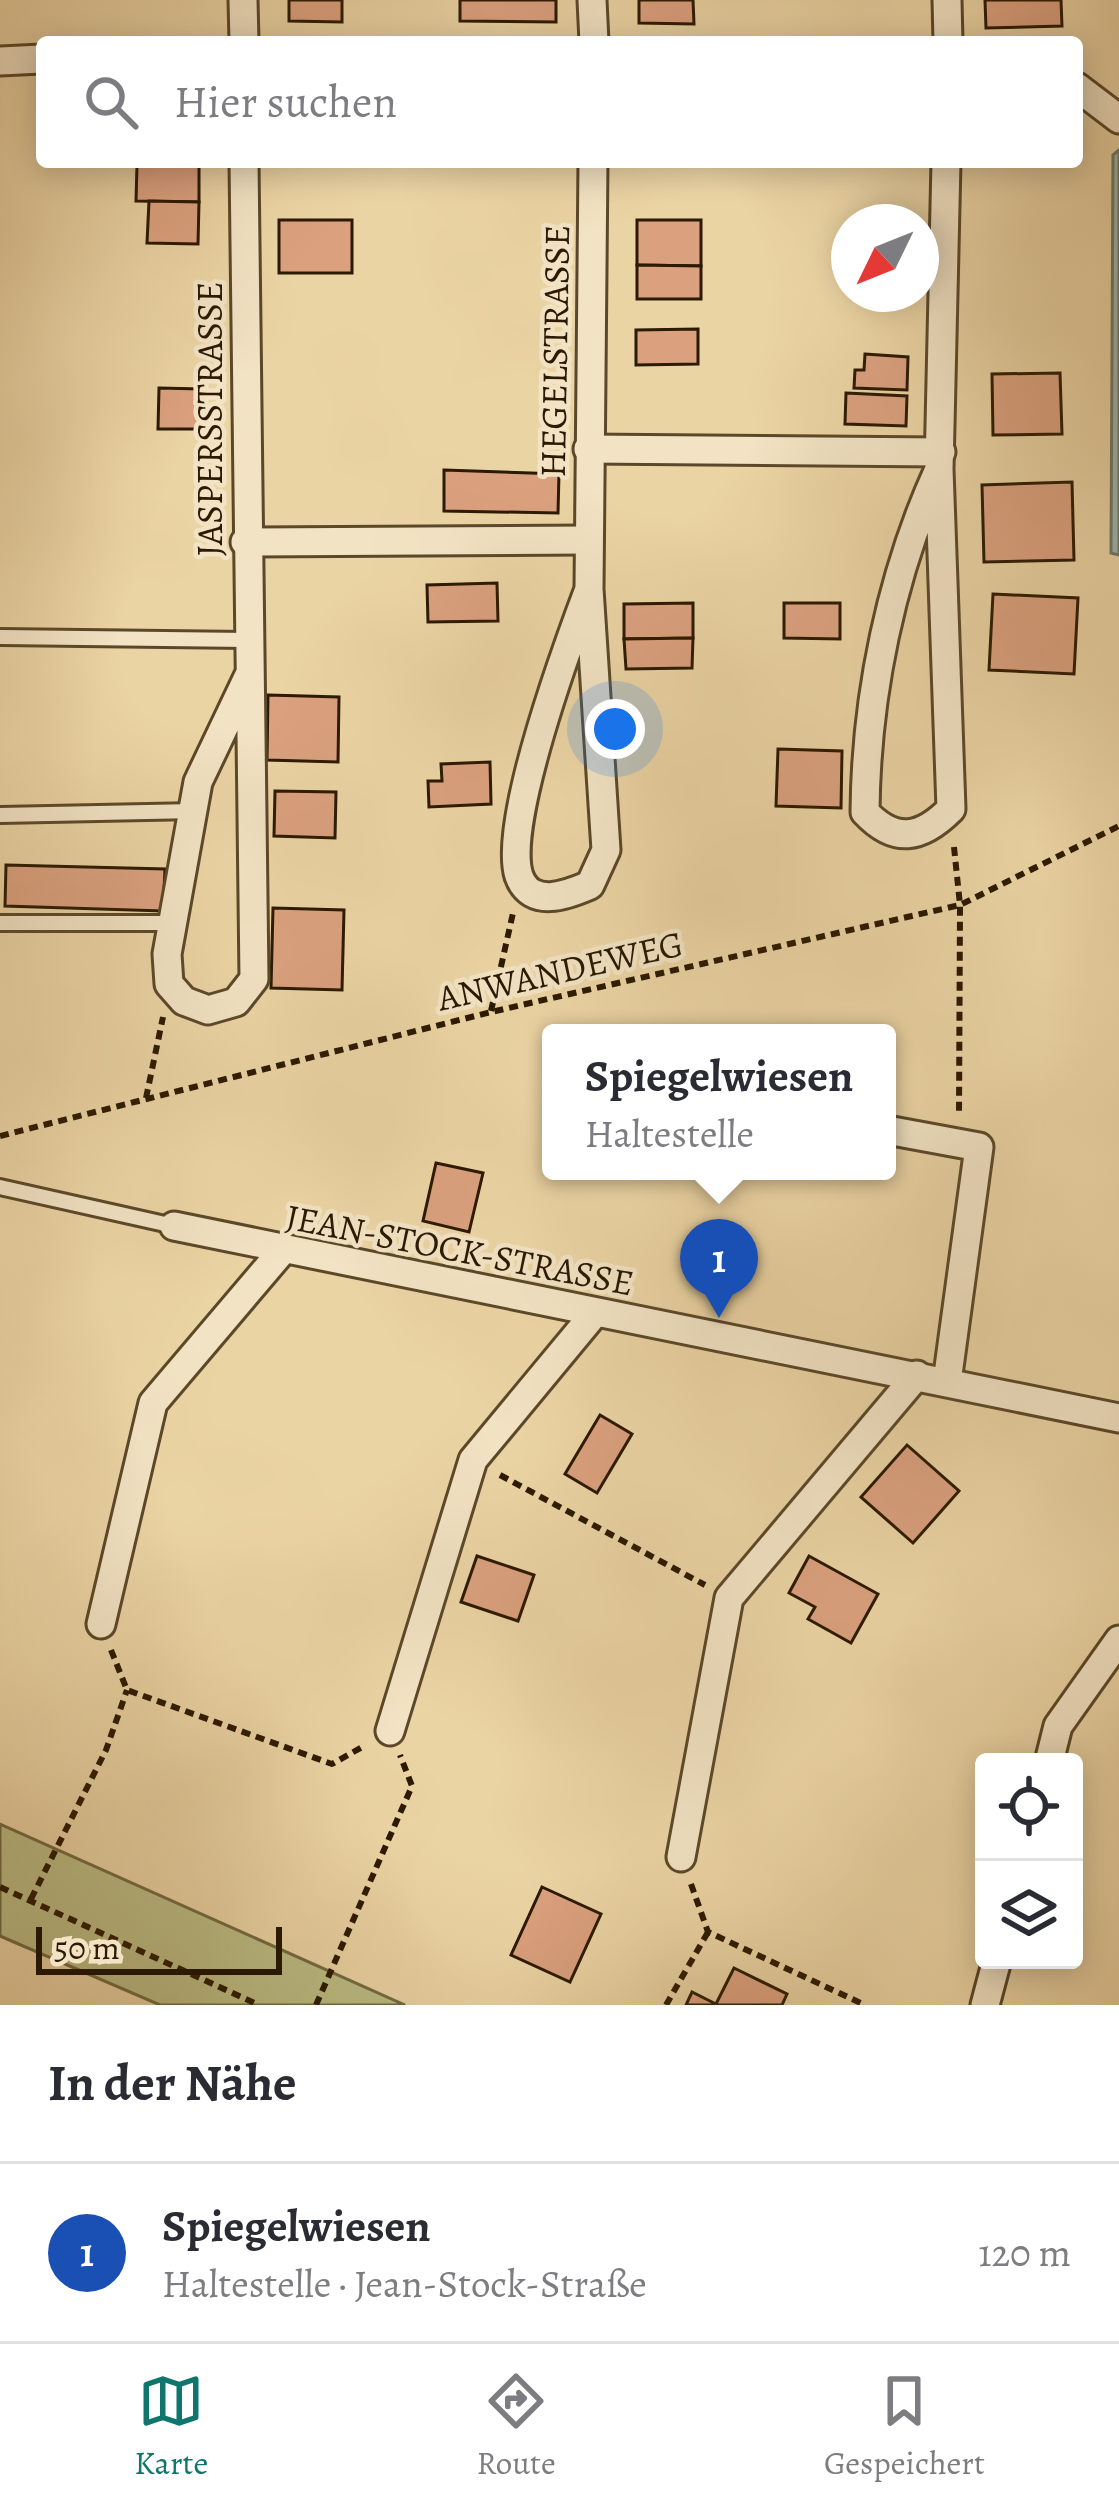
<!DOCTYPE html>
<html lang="de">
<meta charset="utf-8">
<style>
:root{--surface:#fff;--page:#f2f2f3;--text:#2b2b33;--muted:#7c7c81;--line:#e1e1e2;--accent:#0f766e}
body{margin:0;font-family:Alegreya,serif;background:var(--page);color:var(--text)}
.controls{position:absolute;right:36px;bottom:36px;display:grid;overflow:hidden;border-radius:12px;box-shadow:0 6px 30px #0003}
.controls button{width:108px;height:108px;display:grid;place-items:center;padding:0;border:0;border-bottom:3px solid var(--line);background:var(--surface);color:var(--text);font:60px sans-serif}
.compass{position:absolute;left:831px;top:204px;width:108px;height:108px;border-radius:50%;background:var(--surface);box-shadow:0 6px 30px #0003;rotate:227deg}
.scale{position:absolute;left:36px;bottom:30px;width:246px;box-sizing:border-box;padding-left:12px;border:6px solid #2b1900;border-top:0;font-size:33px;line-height:42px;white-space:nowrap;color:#2b1900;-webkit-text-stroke:9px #f2e3c4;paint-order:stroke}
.you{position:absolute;left:615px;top:729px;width:42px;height:42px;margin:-30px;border:9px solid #fff;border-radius:50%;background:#1a73e8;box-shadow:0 0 0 18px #1a73e833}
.badge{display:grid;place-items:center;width:78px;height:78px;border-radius:50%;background:var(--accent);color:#fff;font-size:39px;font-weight:700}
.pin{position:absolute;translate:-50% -99px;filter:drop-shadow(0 3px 6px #0008)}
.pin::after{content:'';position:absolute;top:63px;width:42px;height:36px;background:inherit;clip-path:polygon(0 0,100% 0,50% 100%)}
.popup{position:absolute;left:542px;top:1024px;width:354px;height:156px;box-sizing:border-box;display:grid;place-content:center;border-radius:12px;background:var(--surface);filter:drop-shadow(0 3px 9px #0005);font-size:39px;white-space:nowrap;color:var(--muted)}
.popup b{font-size:45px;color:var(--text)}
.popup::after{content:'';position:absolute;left:50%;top:100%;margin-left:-24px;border:24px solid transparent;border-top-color:var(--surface)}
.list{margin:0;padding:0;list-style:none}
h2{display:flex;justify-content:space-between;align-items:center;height:156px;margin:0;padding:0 48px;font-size:51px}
h2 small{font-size:39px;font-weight:400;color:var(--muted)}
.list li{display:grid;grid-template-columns:78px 1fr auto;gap:36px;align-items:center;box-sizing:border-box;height:180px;padding:0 48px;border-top:3px solid var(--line)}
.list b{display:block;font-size:45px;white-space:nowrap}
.list p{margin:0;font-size:39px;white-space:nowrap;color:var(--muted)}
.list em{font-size:39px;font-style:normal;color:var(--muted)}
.icon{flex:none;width:66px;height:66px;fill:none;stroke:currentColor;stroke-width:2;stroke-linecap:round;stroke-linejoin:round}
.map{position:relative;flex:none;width:1119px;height:2005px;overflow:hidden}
.search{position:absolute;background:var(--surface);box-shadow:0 6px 30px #0003;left:36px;right:36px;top:36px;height:132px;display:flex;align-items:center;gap:30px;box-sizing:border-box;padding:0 42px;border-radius:12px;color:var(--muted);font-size:45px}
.sheet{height:336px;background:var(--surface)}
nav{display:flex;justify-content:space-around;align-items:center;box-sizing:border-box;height:168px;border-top:3px solid var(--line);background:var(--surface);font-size:33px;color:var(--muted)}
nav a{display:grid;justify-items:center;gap:6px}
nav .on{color:var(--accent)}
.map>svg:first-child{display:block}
.green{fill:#bbbc84;stroke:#736a42;stroke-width:3}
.water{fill:#9bb7af;stroke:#6e7869;stroke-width:3}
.building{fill:#dba17f;stroke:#2b1900;stroke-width:3}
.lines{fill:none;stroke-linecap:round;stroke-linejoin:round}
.lane-casing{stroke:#5b4829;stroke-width:20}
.street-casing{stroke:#5b4829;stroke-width:33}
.path{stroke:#2b1900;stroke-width:6;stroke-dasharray:9 6;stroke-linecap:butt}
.lane{stroke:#f2e3c4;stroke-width:14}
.street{stroke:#f2e3c4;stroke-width:27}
.labels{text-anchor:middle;stroke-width:9;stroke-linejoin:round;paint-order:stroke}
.street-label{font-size:36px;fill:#2b1900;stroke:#f2e3c4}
</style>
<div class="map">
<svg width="1119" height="2005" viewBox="0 0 1119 2005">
<rect width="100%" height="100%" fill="#ebd4a4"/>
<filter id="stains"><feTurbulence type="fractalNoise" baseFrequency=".00167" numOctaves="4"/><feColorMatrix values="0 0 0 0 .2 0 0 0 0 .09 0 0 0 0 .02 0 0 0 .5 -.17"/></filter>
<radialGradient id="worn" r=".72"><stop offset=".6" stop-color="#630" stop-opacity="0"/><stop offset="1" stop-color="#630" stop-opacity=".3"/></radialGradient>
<polygon class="green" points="0,1824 405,2005 160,2005 0,1936"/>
<polygon class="water" points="1119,150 1119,555 1111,553 1113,155"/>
<g class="building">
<polygon points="289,0 342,0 342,22 289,21"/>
<polygon points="460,0 556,0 556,22 460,21"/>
<polygon points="639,0 693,0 694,24 639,23"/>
<polygon points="985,0 1061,0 1062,26 986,28"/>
<polygon points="137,165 199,166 199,202 136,201"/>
<polygon points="149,201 199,202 198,244 147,243"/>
<rect x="279" y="220" width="73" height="53"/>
<polygon points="637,220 701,220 701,266 637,265"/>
<polygon points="637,265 701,266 701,299 637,299"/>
<polygon points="698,329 698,364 636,365 636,330"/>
<polygon points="865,354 908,357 907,390 854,388 855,370 864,370"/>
<polygon points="1060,373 1062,434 993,435 992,374"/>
<polygon points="159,388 201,389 200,429 158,429"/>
<polygon points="846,393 907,396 906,426 845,424"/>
<polygon points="444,470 559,474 558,513 444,511"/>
<polygon points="1072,482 1074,560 984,562 982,485"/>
<polygon points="497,583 498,621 428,622 427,585"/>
<polygon points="993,594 1078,598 1074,674 989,670"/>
<polygon points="693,603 693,638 624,639 624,604"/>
<polygon points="784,603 840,603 840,639 784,638"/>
<polygon points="693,638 692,668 626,669 624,639"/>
<polygon points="268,695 339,697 338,762 267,760"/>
<polygon points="778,749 842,751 841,808 776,806"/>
<polygon points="490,762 491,804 429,807 428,781 442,781 441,764"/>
<polygon points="275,791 336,792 335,838 274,836"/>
<polygon points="6,865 165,869 163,911 5,906"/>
<polygon points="273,908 344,910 342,990 271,988"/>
<polygon points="436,1163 483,1173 469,1232 423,1221"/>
<polygon points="600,1415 632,1434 597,1493 565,1474"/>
<polygon points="907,1445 959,1491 913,1543 861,1497"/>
<polygon points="477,1556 534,1575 518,1621 461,1602"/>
<polygon points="809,1556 878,1594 851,1643 808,1619 815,1607 789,1593"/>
<polygon points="542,1887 601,1914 570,1982 511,1955"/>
<polygon points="734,1968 787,1994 782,2005 686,2005 692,1992 716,2004"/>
</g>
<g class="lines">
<g class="lane-casing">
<g id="lane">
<polyline points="0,637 247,640"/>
<polyline points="0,815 196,811"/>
<polyline points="0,923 173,923"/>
<polyline points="0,1187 174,1226"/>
</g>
</g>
<g class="street-casing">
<g id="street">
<polyline points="243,0 244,42"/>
<polyline points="592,0 594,42"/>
<polyline points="947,0 948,42"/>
<polyline points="0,61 42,59"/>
<polyline points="1077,87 1119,119"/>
<polyline points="244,162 254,979 236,1002 208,1010 184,1001 169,984 167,954 198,782 248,677"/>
<polyline points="588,449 941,452"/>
<path d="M939,469C891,574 866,696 865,812C895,844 921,839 951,809L939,469L946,162"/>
<polyline points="245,542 588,540"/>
<path d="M589,589C568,645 502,824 519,876C531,909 567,895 590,885L606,850L589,589L593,162"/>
<polyline points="887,1130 979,1147 947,1382"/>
<polyline points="174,1226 1119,1418"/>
<polyline points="101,1624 153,1403 282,1251"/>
<polyline points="390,1731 473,1460 594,1314"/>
<polyline points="1049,1762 1058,1726 1119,1640"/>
<polyline points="681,1857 729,1598 917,1375"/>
<polyline points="985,2005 997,1960"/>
</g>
</g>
<g class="path">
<polyline points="954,847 960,905 959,1115"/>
<polyline points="491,1011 513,913"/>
<polyline points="146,1098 163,1017"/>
<polyline points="0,1136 491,1012 960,905 1119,826"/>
<polyline points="500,1475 705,1585"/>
<polyline points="111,1650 127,1690 332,1764 364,1746"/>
<polyline points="691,1884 708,1932 865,2005"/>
<polyline points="0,1887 259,2005"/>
<polyline points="31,1899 106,1750 127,1690"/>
<polyline points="316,2005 412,1786 400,1755"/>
<polyline points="666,2005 708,1932"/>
</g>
<use href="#lane" class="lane"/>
<use href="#street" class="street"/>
</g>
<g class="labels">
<g class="street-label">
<text transform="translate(554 351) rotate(-89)" y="13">HEGELSTRASSE</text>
<text transform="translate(209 419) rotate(-90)" y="13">JASPERSSTRASSE</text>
<text transform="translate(560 970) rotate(-13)" y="13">ANWANDEWEG</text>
<text transform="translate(460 1249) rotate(11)" y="13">JEAN-STOCK-STRASSE</text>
</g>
</g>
<rect width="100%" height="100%" filter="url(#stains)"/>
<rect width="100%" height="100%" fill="url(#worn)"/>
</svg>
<div class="controls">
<button><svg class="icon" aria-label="locate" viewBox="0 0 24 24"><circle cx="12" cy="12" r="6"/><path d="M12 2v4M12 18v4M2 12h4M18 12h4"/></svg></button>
<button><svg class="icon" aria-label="layers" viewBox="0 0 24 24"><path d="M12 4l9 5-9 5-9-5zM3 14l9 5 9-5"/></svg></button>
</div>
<svg class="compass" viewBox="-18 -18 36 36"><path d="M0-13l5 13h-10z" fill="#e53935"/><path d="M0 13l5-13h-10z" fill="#7c7c81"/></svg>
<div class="scale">50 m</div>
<div class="you"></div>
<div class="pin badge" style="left:719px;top:1318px;background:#1a4fb4">1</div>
<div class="popup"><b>Spiegelwiesen</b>Haltestelle</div>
<div class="search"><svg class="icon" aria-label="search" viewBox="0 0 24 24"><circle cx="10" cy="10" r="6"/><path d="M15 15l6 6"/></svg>Hier suchen</div>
</div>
<section class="sheet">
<h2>In der Nähe<small></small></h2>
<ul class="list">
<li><span class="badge" style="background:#1a4fb4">1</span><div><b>Spiegelwiesen</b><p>Haltestelle · Jean-Stock-Straße</p></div><em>120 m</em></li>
</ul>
</section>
<nav>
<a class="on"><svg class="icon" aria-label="map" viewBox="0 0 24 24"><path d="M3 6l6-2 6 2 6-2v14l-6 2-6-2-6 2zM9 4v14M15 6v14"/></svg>Karte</a>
<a><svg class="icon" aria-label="directions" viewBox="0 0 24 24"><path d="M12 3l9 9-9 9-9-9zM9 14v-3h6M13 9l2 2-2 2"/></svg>Route</a>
<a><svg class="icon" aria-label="saved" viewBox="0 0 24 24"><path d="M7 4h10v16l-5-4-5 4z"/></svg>Gespeichert</a>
</nav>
